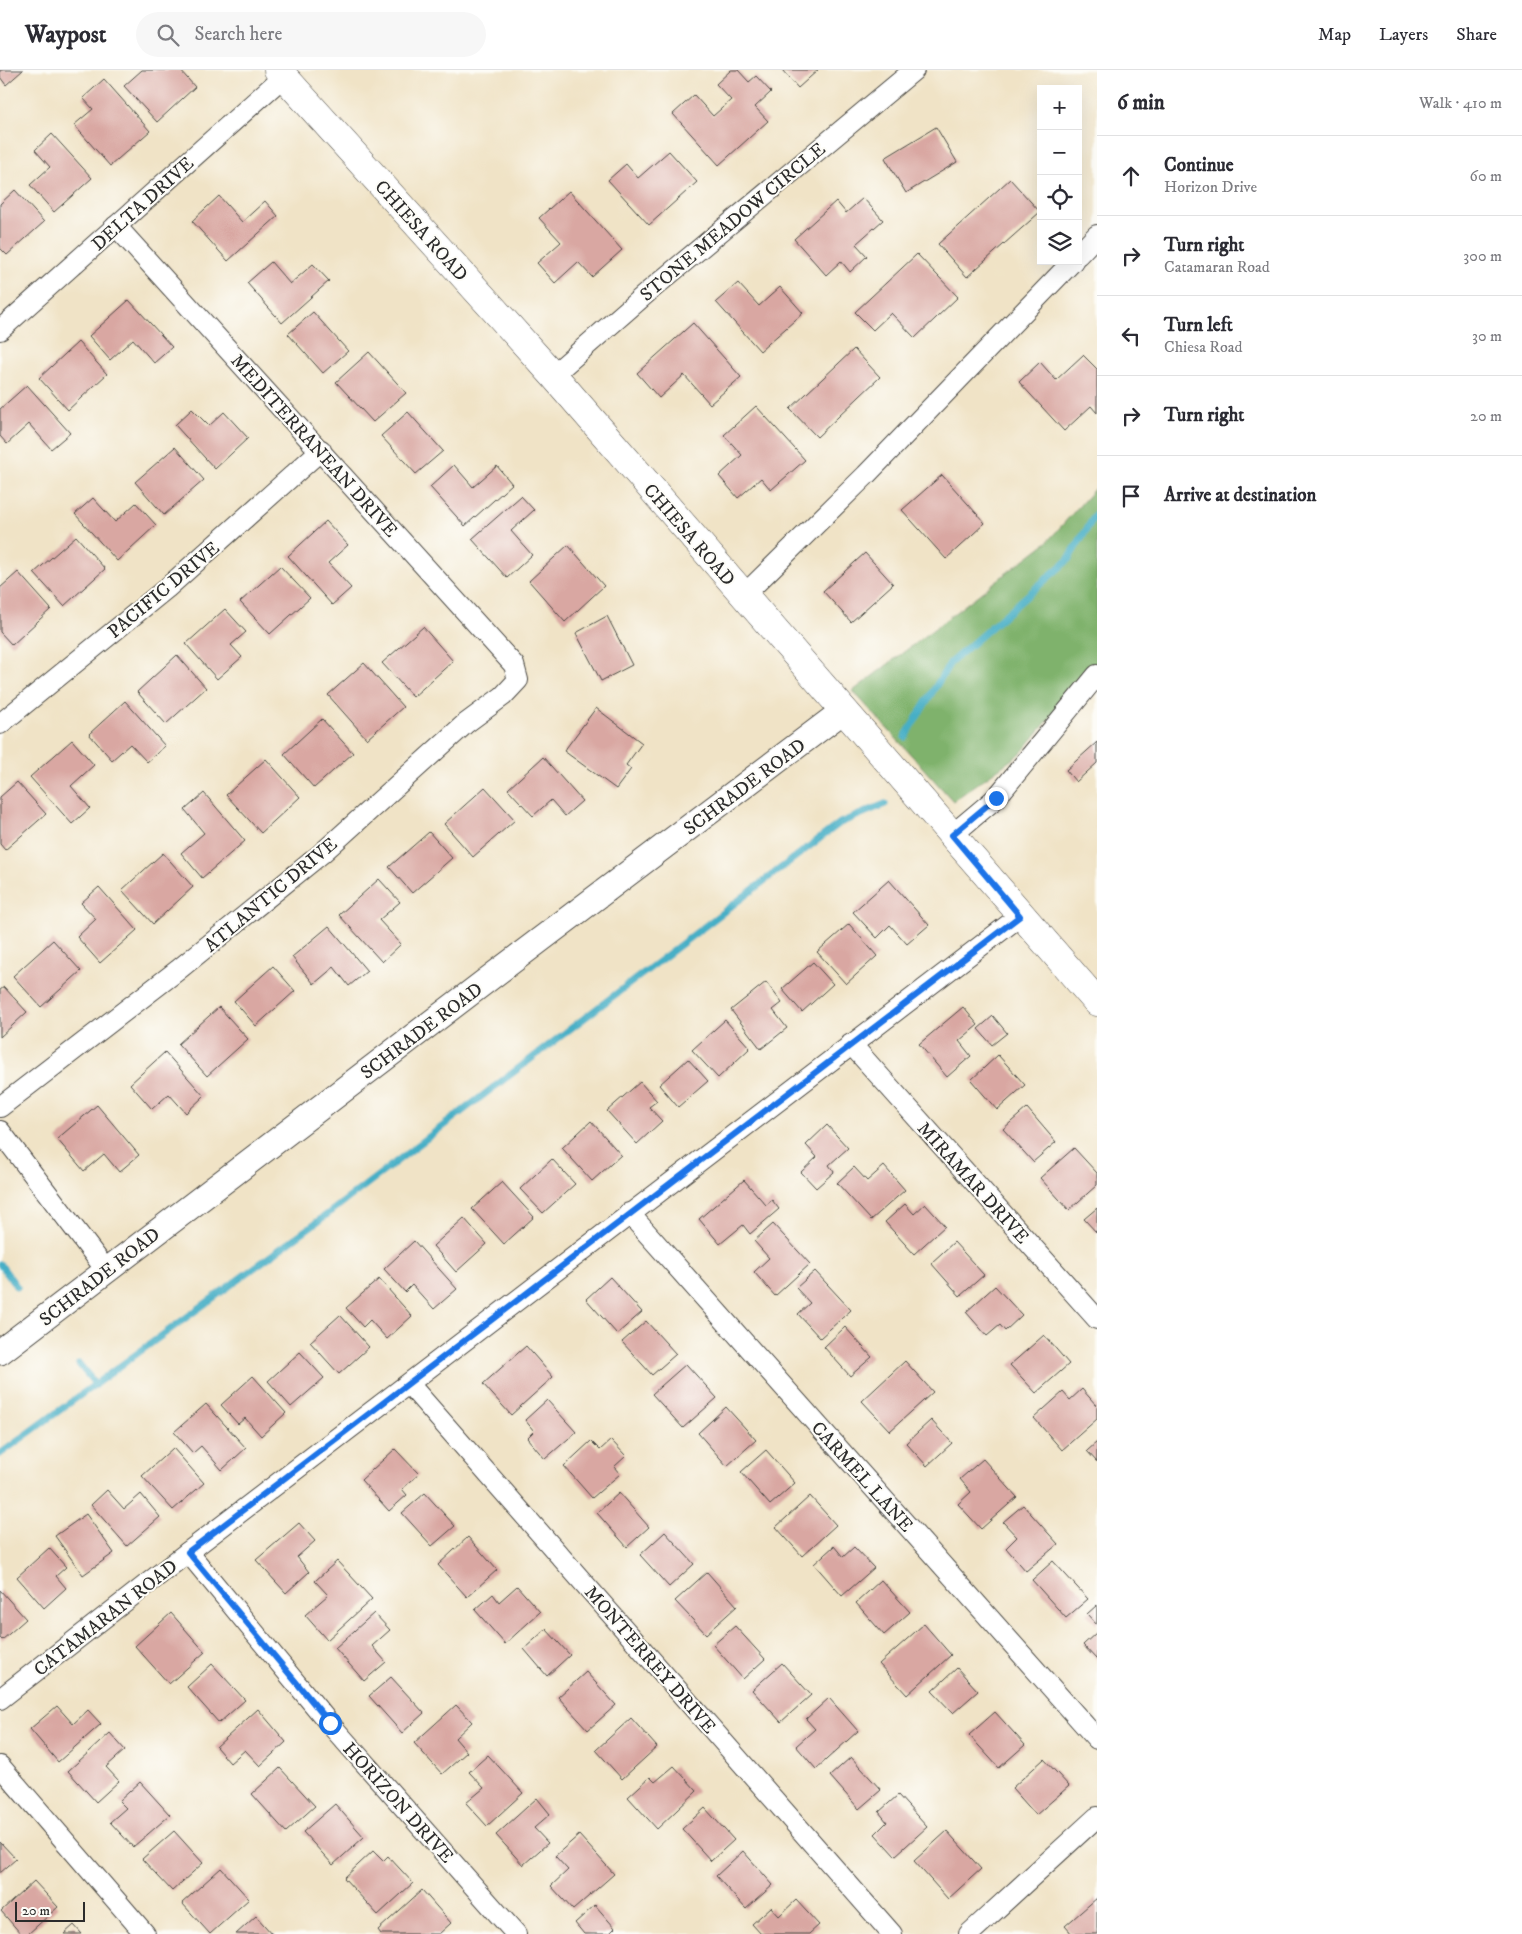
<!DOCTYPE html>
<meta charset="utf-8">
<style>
:root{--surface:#fff;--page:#f7f7f7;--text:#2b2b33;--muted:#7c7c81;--line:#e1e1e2}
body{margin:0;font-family:"IM FELL DW Pica",serif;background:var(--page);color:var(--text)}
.controls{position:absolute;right:15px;top:15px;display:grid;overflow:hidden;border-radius:0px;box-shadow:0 5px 20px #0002}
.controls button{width:45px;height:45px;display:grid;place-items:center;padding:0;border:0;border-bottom:1px solid var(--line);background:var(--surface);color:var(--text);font:25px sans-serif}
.scale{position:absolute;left:15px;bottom:12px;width:70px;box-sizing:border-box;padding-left:5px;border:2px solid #2b2b2b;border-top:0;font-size:14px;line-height:18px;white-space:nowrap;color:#2b2b2b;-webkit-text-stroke:4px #fdfcf7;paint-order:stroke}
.stop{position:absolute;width:15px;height:15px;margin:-11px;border:4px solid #1a73e8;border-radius:50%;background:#fff}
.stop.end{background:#1a73e8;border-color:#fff;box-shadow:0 1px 5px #0008}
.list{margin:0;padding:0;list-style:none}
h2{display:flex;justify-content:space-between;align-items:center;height:65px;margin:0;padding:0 20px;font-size:21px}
h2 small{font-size:16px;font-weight:400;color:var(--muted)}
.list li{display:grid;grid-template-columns:32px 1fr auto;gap:15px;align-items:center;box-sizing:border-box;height:80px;padding:0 20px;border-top:1px solid var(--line)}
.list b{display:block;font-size:19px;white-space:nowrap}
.list p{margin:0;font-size:16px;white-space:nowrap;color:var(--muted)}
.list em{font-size:16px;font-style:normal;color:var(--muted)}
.icon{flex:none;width:28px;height:28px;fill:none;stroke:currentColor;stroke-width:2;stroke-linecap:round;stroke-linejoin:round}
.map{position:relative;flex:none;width:1097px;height:1864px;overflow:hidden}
header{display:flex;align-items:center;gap:30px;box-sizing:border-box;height:70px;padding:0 25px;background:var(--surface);border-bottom:1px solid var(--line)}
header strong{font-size:24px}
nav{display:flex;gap:28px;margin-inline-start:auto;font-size:18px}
.search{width:350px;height:45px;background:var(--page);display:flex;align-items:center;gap:12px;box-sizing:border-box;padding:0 18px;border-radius:28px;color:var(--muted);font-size:19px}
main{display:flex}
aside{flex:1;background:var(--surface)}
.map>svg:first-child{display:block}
.forest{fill:#7fb26c;stroke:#556e4c}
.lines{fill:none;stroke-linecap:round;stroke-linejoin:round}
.stream{stroke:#47afc6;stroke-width:7}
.building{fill:#d9a7a2}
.minor-casing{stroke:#494742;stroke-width:22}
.tertiary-casing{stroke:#494742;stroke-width:27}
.secondary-casing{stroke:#494742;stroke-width:29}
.minor{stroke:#fff;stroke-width:20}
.tertiary{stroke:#fff;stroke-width:25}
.secondary{stroke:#fff;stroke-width:28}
.route{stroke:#1a73e8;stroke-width:6}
.labels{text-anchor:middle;stroke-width:4;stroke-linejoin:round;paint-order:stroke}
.street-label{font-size:19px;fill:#2b2b2b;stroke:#fdfcf7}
</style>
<header>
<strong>Waypost</strong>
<div class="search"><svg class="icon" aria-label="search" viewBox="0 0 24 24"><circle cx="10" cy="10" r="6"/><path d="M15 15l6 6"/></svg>Search here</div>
<nav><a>Map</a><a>Layers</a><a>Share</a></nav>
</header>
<main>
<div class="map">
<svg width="1097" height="1864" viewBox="0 0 1097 1864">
<rect width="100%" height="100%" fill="#fdfcf7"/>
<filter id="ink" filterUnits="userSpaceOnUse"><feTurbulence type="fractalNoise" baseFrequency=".02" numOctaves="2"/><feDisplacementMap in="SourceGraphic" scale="10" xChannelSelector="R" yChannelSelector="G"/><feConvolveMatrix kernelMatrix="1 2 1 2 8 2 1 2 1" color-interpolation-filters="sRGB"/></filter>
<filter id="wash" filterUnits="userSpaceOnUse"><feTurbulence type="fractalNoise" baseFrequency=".0096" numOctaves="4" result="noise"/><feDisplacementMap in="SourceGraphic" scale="20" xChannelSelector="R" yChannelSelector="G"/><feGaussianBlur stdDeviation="1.12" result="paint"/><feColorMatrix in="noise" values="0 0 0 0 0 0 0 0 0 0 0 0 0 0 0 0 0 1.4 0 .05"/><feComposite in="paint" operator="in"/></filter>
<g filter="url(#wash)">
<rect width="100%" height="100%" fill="#f0e3c6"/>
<polygon class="forest" points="1097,416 1097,591 1021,683 953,731 853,621 1047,472"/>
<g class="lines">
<g class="stream">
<polyline points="905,667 950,593 1068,490 1097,442"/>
<polyline points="0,1194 17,1217"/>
<polyline points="79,1294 96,1315"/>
<polyline points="0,1384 325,1146 840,753 885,734"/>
</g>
</g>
<g id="blocks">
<g class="building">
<polygon points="0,0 23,0 6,15 0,7"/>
<polygon points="142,0 180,0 195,17 157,52 124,16"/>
<polygon points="731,0 738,0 749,12 756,6 771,22 755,37 768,51 719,95 673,44 694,25 713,46 731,30 716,14"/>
<polygon points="782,0 818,0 798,18"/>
<polygon points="104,9 150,61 110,96 74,55 93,39 83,28"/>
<polygon points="936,57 957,92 906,123 885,88"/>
<polygon points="52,64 92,108 54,142 30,115 50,97 35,80"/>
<polygon points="669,81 697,112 649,155 608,110 626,94 638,108"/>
<polygon points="1010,109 1040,142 967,207 938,174"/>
<polygon points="15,120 44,152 7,185 0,178 0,134"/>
<polygon points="569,121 622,180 592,207 578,192 555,213 537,193 561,172 539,148"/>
<polygon points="219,126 242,152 265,131 278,146 228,191 192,151"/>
<polygon points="863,128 883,150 856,174 867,186 850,202 841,191 826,205 794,169 836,131 846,143"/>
<polygon points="917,184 958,227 915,268 891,243 873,260 855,242"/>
<polygon points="271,192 290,214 313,194 329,211 282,253 247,213"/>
<polygon points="738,213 759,236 780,217 803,243 760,281 716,232"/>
<polygon points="129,230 172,277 154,293 133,269 110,290 89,266"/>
<polygon points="313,242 348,281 323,303 288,264"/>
<polygon points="693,253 741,307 710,334 684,305 659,328 637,303"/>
<polygon points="78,272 107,304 68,340 39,308"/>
<polygon points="854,279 880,307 817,367 790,339"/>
<polygon points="369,282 406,323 373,352 336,312"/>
<polygon points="1083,285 1097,299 1097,343 1091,336 1064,361 1019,312 1040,292 1056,310"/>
<polygon points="27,315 70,363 51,379 29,354 7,374 0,366 0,339"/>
<polygon points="756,336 805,390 771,420 761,408 738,428 719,406 742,385 724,365"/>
<polygon points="192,339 209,356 224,342 248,368 215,399 175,355"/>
<polygon points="408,342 443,381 416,404 381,366"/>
<polygon points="175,377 204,410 164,445 135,412"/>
<polygon points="454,395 473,417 497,396 512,414 465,456 430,417"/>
<polygon points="942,405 985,453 946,489 902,440"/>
<polygon points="521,426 534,440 511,461 532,485 507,508 472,469"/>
<polygon points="93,428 115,452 136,433 156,455 117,491 75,444"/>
<polygon points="326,451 348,475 328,493 351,518 332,535 288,486"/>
<polygon points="76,466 105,499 64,536 34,503"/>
<polygon points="568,475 604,516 565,552 529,511"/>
<polygon points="865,483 893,514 851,552 823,521"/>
<polygon points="280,496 310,528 270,564 240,532"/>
<polygon points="18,502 51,539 12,575 0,562 0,518"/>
<polygon points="225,539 246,562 231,575 242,587 217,609 186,574"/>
<polygon points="607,546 632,595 601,611 576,563"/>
<polygon points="423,557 453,591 413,627 382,593"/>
<polygon points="177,585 206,618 166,654 137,622"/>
<polygon points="364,593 403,637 367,669 328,625"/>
<polygon points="125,631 165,676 147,692 130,674 112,690 89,664"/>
<polygon points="596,638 642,673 626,695 631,699 616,719 564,681"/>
<polygon points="322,649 353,683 314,718 284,684"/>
<polygon points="72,670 94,695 71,716 90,738 72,754 30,707"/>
<polygon points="1097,672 1097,693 1076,712 1066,700"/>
<polygon points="543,687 582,731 565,746 551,730 533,746 508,719"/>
<polygon points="266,689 300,727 261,763 226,725"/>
<polygon points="17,712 46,744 5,780 0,774 0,727"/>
<polygon points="485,717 515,750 473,787 444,754"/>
<polygon points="204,723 245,771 202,808 181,783 204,763 185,740"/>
<polygon points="429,762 452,788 412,823 389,797"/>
<polygon points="163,783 193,817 153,854 122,820"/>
<polygon points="379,809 400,832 379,850 401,874 382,892 339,845"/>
<polygon points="889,810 929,855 907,874 890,855 877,868 853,842"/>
<polygon points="99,817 137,860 100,893 77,867 96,849 81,833"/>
<polygon points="849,854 877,886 846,914 817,882"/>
<polygon points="329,856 367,901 349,916 334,897 314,914 292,887"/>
<polygon points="53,870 81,901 41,937 13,906"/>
<polygon points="813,892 833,914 802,942 782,919"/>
<polygon points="273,896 295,921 256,956 234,931"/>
<polygon points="766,912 782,933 773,940 787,958 761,979 731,940"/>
<polygon points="4,917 27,942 0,967 0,920"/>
<polygon points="219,937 248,969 207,1006 178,974"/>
<polygon points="963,937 978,955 959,971 971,986 947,1007 919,974"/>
<polygon points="993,946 1007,963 992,975 978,959"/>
<polygon points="725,950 750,978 718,1008 692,980"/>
<polygon points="165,982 204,1026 186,1043 169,1024 152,1039 130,1014"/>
<polygon points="998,985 1025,1015 997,1040 971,1010"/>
<polygon points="688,989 708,1011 678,1037 659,1015"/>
<polygon points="640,1012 657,1031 649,1037 662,1051 637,1074 607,1041"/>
<polygon points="97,1035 139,1085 119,1102 104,1084 84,1101 57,1069"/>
<polygon points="1027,1038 1056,1072 1033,1092 1003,1059"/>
<polygon points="591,1051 621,1085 592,1111 562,1078"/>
<polygon points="827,1055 848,1078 829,1095 834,1102 816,1118 801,1102 817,1087 806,1075"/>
<polygon points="1074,1078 1097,1103 1097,1115 1069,1140 1040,1108"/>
<polygon points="552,1089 575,1114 543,1143 520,1119"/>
<polygon points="884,1096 905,1120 871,1150 837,1113 854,1097 867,1111"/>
<polygon points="744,1110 766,1135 772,1130 779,1139 750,1164 743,1155 720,1174 699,1149"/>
<polygon points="502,1112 534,1147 504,1174 472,1139"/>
<polygon points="905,1134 914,1144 925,1134 945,1156 914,1184 885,1152"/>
<polygon points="1097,1138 1097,1163 1084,1149"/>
<polygon points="464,1148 487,1174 456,1202 433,1176"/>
<polygon points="773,1154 810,1194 775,1226 754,1202 769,1188 754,1171"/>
<polygon points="414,1171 457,1219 434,1239 412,1215 405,1222 384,1199"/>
<polygon points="954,1172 984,1205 960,1226 931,1193"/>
<polygon points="815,1201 851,1240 820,1268 798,1244 810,1233 796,1218"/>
<polygon points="610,1207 642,1242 617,1264 586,1229"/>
<polygon points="379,1209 412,1246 387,1269 370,1250 363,1257 346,1238"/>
<polygon points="995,1216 1022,1245 1005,1261 1000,1255 987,1266 966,1242"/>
<polygon points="340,1245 369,1277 339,1304 310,1272"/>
<polygon points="646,1251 676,1284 652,1305 622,1272"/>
<polygon points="845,1257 872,1287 850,1306 824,1277"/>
<polygon points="1044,1265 1069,1294 1036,1323 1010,1295"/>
<polygon points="526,1276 553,1307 511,1345 483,1314"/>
<polygon points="300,1282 324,1308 291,1337 268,1311"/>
<polygon points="905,1291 933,1322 890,1361 862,1331"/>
<polygon points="686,1294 717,1328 683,1358 652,1324"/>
<polygon points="253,1306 286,1343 261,1366 245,1348 238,1354 221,1335"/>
<polygon points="1082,1319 1097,1336 1097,1349 1062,1380 1034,1348 1063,1322 1070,1330"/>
<polygon points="547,1330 576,1362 545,1389 527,1368 534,1361 525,1350"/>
<polygon points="206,1334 246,1378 222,1400 201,1376 193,1383 174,1362"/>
<polygon points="726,1337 756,1370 727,1396 698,1363"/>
<polygon points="931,1350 952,1373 927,1396 906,1373"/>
<polygon points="611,1370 626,1386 614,1397 620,1404 592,1428 564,1396 591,1371 600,1380"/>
<polygon points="1097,1372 1097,1392 1087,1381"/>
<polygon points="173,1378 204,1413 173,1440 142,1406"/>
<polygon points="395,1379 419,1404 402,1419 407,1425 389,1441 361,1410"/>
<polygon points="766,1380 795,1413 770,1435 741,1402"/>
<polygon points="983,1389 1017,1427 981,1459 958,1434 971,1422 960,1409"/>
<polygon points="107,1420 124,1439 141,1424 160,1447 127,1476 91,1435"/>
<polygon points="425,1423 455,1456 432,1476 402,1443"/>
<polygon points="619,1423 649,1457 627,1477 597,1443"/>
<polygon points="810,1426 836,1455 802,1486 776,1457"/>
<polygon points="1023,1435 1058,1474 1026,1501 1006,1478 1017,1467 1003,1452"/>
<polygon points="86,1444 114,1483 83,1505 55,1466"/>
<polygon points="299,1453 315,1471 297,1487 309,1502 286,1523 256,1490"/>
<polygon points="665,1462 694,1494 669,1517 640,1485"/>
<polygon points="468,1467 497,1500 467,1527 438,1495"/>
<polygon points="834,1476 843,1487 854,1477 874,1498 842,1526 814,1494"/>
<polygon points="49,1478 66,1497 56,1506 66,1518 44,1538 17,1507"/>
<polygon points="337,1491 372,1529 327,1570 305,1545 328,1525 315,1511"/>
<polygon points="1053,1491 1088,1529 1066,1548 1032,1510"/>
<polygon points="707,1502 737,1536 706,1564 675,1531"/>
<polygon points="881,1510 910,1542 884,1565 856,1533"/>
<polygon points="517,1516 540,1542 505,1574 475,1540 493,1524 499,1532"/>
<polygon points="0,1520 26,1549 2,1570 0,1568"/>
<polygon points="1097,1535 1097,1555 1087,1544"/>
<polygon points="171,1543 205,1582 169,1614 135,1576"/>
<polygon points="374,1543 390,1560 372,1576 386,1592 364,1611 335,1578"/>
<polygon points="924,1554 951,1585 907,1625 879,1594"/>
<polygon points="735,1556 765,1589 743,1609 713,1575"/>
<polygon points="546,1559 570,1585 547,1606 524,1579"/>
<polygon points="1097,1562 1097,1590 1083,1575"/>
<polygon points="782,1593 811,1625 781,1652 752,1620"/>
<polygon points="212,1594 245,1630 219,1653 187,1617"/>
<polygon points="957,1598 978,1621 953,1643 932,1621"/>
<polygon points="586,1602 616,1635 588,1660 558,1627"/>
<polygon points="391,1607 424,1643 402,1663 369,1626"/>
<polygon points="829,1628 858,1661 816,1699 796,1676 815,1659 806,1649"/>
<polygon points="456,1635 472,1652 455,1668 467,1682 442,1704 414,1673"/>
<polygon points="57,1636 73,1654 88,1640 101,1654 58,1692 30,1659"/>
<polygon points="258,1639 286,1672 260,1696 245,1680 230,1693 216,1677"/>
<polygon points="995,1642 1025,1675 999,1698 969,1665"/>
<polygon points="631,1648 657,1677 622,1709 596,1680"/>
<polygon points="110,1663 125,1680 106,1697 119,1711 96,1732 68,1701"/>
<polygon points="488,1685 523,1723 487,1756 466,1733 484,1718 469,1702"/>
<polygon points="851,1687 881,1720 859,1739 830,1706"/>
<polygon points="1044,1689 1069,1716 1036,1745 1012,1718"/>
<polygon points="674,1696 697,1721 657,1759 628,1727 650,1707 655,1712"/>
<polygon points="280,1698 315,1736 286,1762 252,1724"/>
<polygon points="140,1712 170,1745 133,1777 110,1752 126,1738 119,1731"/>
<polygon points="898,1725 927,1757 895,1786 875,1764 887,1752 879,1742"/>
<polygon points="537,1728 550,1744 534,1758 548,1773 523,1795 496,1765"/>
<polygon points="335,1734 364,1767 333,1795 303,1762"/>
<polygon points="705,1738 734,1770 711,1791 682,1759"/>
<polygon points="174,1761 203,1793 172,1821 142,1789"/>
<polygon points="947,1761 981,1799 948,1829 914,1791"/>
<polygon points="579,1765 614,1804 573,1840 551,1816 568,1800 555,1786"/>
<polygon points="0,1772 16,1789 0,1803"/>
<polygon points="373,1781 383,1791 388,1786 413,1813 378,1845 344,1808"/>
<polygon points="743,1781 773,1815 746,1839 716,1806"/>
<polygon points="221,1798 249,1829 210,1864 182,1833"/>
<polygon points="34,1811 58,1837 28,1864 21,1864 1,1841"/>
<polygon points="422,1820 451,1853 439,1864 381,1864 378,1860"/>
<polygon points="1097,1828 1097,1864 1072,1864 1065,1856"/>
<polygon points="796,1830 819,1855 809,1864 761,1864 752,1854 771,1837 779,1846"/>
<polygon points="595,1835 615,1858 609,1864 584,1864 575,1853"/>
<polygon points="256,1846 272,1864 236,1864"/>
<polygon points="74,1855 82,1864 64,1864"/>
</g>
</g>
</g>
<g filter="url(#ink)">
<use href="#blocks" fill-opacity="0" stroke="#494742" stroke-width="1"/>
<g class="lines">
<g class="minor-casing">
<g id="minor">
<polyline points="1078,185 1097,165"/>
<polyline points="0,260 284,6"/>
<polyline points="553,305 648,222 914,0"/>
<polyline points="744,525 866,405 1073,191"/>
<polyline points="0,654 167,518 321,380"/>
<polyline points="952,765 996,728 1097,605"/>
<polyline points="851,974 1097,1249"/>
<polyline points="0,1037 178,900 321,784 465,654 503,626 518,610 514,595 116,156"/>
<polyline points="0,1061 106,1200"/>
<polyline points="629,1143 1097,1669"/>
<polyline points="409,1314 892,1864"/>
<polyline points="188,1482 329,1653 516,1864"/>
<polyline points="0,1629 188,1482 1020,846"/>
<polyline points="0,1696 145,1864"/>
<polyline points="969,1864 1097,1747"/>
</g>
</g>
<g class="tertiary-casing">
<polyline id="tertiary" points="0,1282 495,904 843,641"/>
</g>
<g class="secondary-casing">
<polyline id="secondary" points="278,0 553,305 1097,932"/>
</g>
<use href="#minor" class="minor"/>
<use href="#tertiary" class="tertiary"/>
<use href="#secondary" class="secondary"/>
</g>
</g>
<g class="lines" filter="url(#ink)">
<polyline class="route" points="330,1653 188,1482 1020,846 952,765 996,728"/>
</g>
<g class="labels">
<g class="street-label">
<text transform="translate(142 133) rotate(-42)" y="7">DELTA DRIVE</text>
<text transform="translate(732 151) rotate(-40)" y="7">STONE MEADOW CIRCLE</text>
<text transform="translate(422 160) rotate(48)" y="7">CHIESA ROAD</text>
<text transform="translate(315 375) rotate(48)" y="7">MEDITERRANEAN DRIVE</text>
<text transform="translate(690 464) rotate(49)" y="7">CHIESA ROAD</text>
<text transform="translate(163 519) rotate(-40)" y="7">PACIFIC DRIVE</text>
<text transform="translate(744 716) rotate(-37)" y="7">SCHRADE ROAD</text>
<text transform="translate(270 824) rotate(-40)" y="7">ATLANTIC DRIVE</text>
<text transform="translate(421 960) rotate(-37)" y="7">SCHRADE ROAD</text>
<text transform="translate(974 1112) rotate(48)" y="7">MIRAMAR DRIVE</text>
<text transform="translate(99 1206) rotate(-38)" y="7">SCHRADE ROAD</text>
<text transform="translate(863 1406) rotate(48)" y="7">CARMEL LANE</text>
<text transform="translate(105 1547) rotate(-38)" y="7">CATAMARAN ROAD</text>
<text transform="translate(651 1589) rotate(49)" y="7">MONTERREY DRIVE</text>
<text transform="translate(399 1732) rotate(48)" y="7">HORIZON DRIVE</text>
</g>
</g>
</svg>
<div class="controls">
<button>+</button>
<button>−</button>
<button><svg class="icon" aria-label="locate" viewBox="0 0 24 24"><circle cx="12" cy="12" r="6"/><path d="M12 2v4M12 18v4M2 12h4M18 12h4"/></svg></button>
<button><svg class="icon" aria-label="layers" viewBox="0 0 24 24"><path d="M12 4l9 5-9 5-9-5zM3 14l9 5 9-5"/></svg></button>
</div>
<div class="scale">20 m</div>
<div class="stop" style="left:330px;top:1653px"></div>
<div class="stop end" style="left:996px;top:728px"></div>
</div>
<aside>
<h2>6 min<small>Walk · 410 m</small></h2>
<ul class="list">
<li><svg class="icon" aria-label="ahead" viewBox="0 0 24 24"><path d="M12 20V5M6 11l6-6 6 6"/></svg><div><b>Continue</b><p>Horizon Drive</p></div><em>60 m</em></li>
<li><svg class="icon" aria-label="right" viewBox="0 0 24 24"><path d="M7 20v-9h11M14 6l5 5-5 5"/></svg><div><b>Turn right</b><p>Catamaran Road</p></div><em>300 m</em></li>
<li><svg class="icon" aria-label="left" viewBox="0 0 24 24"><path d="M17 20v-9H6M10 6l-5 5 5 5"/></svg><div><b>Turn left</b><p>Chiesa Road</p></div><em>30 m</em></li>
<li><svg class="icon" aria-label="right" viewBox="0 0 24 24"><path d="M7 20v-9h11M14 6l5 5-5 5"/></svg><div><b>Turn right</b></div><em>20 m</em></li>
<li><svg class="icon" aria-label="arrive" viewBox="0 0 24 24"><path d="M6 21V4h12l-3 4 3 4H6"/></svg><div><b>Arrive at destination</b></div></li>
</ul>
</aside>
</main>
